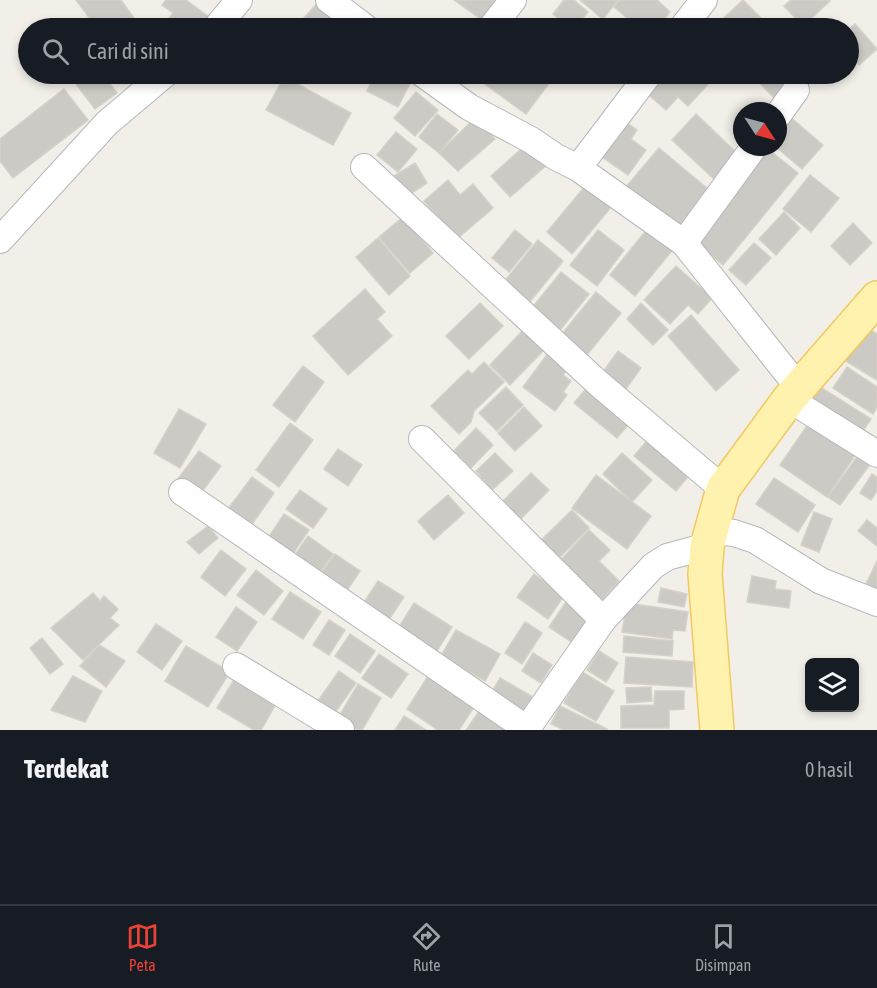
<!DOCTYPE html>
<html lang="id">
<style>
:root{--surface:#171b24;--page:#242831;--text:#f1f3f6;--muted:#9ea1a6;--line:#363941;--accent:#ea4335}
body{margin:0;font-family:"Asap Condensed",sans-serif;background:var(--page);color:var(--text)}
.controls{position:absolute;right:18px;bottom:18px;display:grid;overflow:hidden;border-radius:9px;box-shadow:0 3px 9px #0003}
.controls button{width:54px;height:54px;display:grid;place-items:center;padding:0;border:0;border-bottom:2px solid var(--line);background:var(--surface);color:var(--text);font:30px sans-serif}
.compass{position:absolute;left:733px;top:102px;width:54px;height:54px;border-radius:50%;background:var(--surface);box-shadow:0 3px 9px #0003;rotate:126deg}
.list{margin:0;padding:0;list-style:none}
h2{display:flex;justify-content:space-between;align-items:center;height:78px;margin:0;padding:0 24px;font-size:26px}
h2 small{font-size:20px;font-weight:400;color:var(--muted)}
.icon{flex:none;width:33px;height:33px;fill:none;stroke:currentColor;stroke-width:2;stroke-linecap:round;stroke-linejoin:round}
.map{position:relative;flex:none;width:877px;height:730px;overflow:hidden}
.search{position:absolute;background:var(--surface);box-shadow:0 3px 9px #0003;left:18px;right:18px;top:18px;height:66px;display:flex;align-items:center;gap:15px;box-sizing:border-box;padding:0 21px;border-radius:33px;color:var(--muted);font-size:22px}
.sheet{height:174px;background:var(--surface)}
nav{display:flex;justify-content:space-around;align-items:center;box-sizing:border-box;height:84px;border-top:2px solid var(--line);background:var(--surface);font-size:16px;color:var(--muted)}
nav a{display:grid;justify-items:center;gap:3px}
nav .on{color:var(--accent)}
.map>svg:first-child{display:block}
.building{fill:#cccac5;stroke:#d6d1c6;stroke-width:1.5}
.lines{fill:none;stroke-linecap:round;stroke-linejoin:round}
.minor-casing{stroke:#b5b8bc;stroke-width:28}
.major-casing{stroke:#f2c960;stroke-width:36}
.minor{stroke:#fff;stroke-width:26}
.major{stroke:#fff2af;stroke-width:33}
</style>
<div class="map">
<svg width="877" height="730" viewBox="0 0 877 730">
<rect width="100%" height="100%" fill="#f1efe8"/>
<g class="building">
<polygon points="76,0 121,0 141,28 97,28"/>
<polygon points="166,0 186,0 213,20 207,28 172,28 165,23 173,13 162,5"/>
<polygon points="320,0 336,12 322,28 315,28 304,18"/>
<polygon points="454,0 500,0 485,22"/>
<polygon points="564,0 574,0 588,12 574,28 570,28 553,14"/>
<polygon points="580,0 618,0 603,19"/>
<polygon points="620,0 657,0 670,12 656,28 639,28 614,7"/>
<polygon points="743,0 768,25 764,28 713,28"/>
<polygon points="791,0 830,0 830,1 803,26 784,6"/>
<polygon points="336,12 356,28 322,28"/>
<polygon points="554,19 567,28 547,28"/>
<polygon points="815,20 822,28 805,28"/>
<polygon points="855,24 877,49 859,65 848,53 848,30"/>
<polygon points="90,74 103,74 117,93 95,109 76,84"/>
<polygon points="129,74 147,74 135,82"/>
<polygon points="375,74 401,74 412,79 398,107 367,91"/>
<polygon points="471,74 556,74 526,114"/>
<polygon points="658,74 699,74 709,83 688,106 678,97 666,110 643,90"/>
<polygon points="751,74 802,74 775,99"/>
<polygon points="284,77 351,113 333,145 266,110"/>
<polygon points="64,89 88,120 13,178 0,161 0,139"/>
<polygon points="416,92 438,110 415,136 394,118"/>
<polygon points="437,114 458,130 439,153 419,137"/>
<polygon points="696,114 739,155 716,181 672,140"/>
<polygon points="789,116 823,145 802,169 776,147 778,147 778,129"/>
<polygon points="476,117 495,139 458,171 439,153"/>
<polygon points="620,118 637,130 631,139 646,150 628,175 595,152"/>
<polygon points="396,132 417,149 398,172 377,155"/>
<polygon points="528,143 547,165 510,197 491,176"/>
<polygon points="659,148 714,194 682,230 626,187"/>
<polygon points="768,149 798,173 723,265 694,241"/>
<polygon points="415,163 427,183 407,196 394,176"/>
<polygon points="810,175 839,198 811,232 783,209"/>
<polygon points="591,179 617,200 572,254 547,232"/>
<polygon points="448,180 460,195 473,184 493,208 457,239 424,201"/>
<polygon points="784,212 800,228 776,255 759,239"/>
<polygon points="403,217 433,253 410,273 379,237"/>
<polygon points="853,223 872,243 850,265 831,246"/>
<polygon points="649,227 674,248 635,296 610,275"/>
<polygon points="515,230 532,244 509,272 492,258"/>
<polygon points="598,230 624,250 597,286 570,265"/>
<polygon points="378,238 410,276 389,295 356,257"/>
<polygon points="538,240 563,261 524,309 499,288"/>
<polygon points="754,243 771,258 746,285 729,270"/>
<polygon points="676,266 712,298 698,314 688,305 670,324 644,300"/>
<polygon points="561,272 589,294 556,335 528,313"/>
<polygon points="365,289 385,312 377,319 392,336 348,375 313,336"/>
<polygon points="596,292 621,313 582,361 557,340"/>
<polygon points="480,303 503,326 469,359 446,336"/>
<polygon points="641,303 668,330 653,345 627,319"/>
<polygon points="691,315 739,370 716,391 668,336"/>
<polygon points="865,326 877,334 877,380 844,360"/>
<polygon points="525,328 546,348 510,385 490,365"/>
<polygon points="618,351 641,368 623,393 600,376"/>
<polygon points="549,352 569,367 563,375 571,381 563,392 567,395 555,411 523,387"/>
<polygon points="484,362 504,382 474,411 471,422 459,434 431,406 468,370 472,374"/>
<polygon points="303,366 324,382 295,422 273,405"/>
<polygon points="847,367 877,387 877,407 873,414 833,388"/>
<polygon points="590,384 634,418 617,438 574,403"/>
<polygon points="506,387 523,405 497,431 479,413"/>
<polygon points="820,387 871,419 859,437 808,406"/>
<polygon points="524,407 542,426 515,451 498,433"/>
<polygon points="179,409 206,424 180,468 154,453"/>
<polygon points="811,420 858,451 827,497 780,465"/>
<polygon points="290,423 313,440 279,487 256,470"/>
<polygon points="476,428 493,445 471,468 454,451"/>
<polygon points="650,437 692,472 676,491 634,456"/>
<polygon points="338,449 362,465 348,486 324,469"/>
<polygon points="199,451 221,466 196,500 174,484"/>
<polygon points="495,453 513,471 492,490 476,471"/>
<polygon points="622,453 652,480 632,502 603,474"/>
<polygon points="859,454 871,463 840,505 828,497"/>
<polygon points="531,473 549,490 513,527 495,509"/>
<polygon points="872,474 877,477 877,491 871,500 860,493"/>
<polygon points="596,475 651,516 627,549 572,508"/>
<polygon points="252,477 274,493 245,534 222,517"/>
<polygon points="774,478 815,505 798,532 756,504"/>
<polygon points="300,490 327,509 313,528 286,509"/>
<polygon points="448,495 464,513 434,540 418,521"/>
<polygon points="572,510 589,528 553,564 535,546"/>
<polygon points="814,512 832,519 819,552 801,545"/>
<polygon points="284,514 309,530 286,564 262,547"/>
<polygon points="867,520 877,528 877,546 858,531"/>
<polygon points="208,526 218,538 199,554 187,542"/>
<polygon points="589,530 610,550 599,561 619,581 596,606 555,566"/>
<polygon points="308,536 333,554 313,582 288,565"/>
<polygon points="221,550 246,569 225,596 201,577"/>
<polygon points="335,554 360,571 340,601 314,583"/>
<polygon points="877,561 877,590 866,584"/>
<polygon points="256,570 283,591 264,615 237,595"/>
<polygon points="534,574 564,596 548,619 517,597"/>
<polygon points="752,576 776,581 775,589 791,591 789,608 747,602"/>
<polygon points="378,581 404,597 386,624 361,607"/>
<polygon points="661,588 687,594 684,607 658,602"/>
<polygon points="290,592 321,612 303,639 272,619"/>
<polygon points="93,593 100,601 104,596 118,609 110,618 119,625 83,660 51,628"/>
<polygon points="566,602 590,619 573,643 549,627"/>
<polygon points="414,603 452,627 435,654 397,630"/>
<polygon points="627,603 688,612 685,631 673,630 672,639 622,632"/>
<polygon points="236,607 257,622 237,651 216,637"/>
<polygon points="329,620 345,630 329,655 313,645"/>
<polygon points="525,622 542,633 522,664 505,653"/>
<polygon points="156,624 182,641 162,670 137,652"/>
<polygon points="456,630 500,654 485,681 441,656"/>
<polygon points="350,634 375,651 360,673 335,656"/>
<polygon points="624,636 673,641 672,656 623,652"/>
<polygon points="42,638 63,664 50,674 30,648"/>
<polygon points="99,645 125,661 106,687 80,666"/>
<polygon points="186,646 230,672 208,707 165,681"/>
<polygon points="599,651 618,663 606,682 587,670"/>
<polygon points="533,653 552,665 541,683 522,671"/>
<polygon points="379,654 408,674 391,698 362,678"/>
<polygon points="626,657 693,662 692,687 624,683"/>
<polygon points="339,671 356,683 332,717 315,705"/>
<polygon points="582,672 614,691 596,721 564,703"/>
<polygon points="73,676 102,691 85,722 51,710"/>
<polygon points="428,676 474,707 459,730 438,730 407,709"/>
<polygon points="235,678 277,702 261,730 254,730 217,708"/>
<polygon points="500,678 533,697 521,716 489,697"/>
<polygon points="358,684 381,698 362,730 357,730 338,718"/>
<polygon points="651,687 652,701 627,703 626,688"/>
<polygon points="655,691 684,691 684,709 669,710 669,728 621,728 621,706 654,705"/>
<polygon points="560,706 607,729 606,730 564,730 551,724"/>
<polygon points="480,710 508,730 466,730"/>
<polygon points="404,716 426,730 395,730"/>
</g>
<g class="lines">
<g class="minor-casing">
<g id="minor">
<polyline points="329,0 366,28"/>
<polyline points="216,28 239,0"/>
<polyline points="491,28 513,0"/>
<polyline points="682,28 704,0"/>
<polyline points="423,74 469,107 531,140 556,157 578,168 684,243 799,388"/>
<polyline points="778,115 796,90"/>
<polyline points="364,167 598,383 723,489"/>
<polyline points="578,168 649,74"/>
<polyline points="0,240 107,123 165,74"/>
<polyline points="684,243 754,147"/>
<polyline points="789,399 877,454"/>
<polyline points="422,439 603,620"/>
<polyline points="182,492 527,729"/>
<polyline points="711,531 734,533 755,540 821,581 877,603"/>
<polyline points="236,666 341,730"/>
<polyline points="526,730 603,620 653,566 667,557 707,546"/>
</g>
</g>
<g class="major-casing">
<polyline id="major" points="717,730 705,574 707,546 723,489 789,399 877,298"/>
</g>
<use href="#minor" class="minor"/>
<use href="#major" class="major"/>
</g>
</svg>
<div class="controls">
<button><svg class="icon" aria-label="layers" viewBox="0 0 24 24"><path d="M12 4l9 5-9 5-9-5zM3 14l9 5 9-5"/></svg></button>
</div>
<svg class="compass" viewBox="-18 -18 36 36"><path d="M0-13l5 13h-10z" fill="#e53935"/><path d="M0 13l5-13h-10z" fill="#9ea1a6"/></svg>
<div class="search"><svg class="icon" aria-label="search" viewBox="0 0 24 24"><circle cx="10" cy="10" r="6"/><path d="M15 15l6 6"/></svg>Cari di sini</div>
</div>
<section class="sheet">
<h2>Terdekat<small>0 hasil</small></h2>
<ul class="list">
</ul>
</section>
<nav>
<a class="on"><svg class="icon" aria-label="map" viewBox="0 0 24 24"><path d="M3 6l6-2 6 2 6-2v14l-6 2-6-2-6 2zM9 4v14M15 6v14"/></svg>Peta</a>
<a><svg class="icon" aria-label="directions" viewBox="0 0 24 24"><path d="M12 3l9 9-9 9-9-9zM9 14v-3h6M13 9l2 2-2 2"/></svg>Rute</a>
<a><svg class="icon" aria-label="saved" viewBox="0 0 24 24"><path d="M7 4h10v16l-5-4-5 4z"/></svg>Disimpan</a>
</nav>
